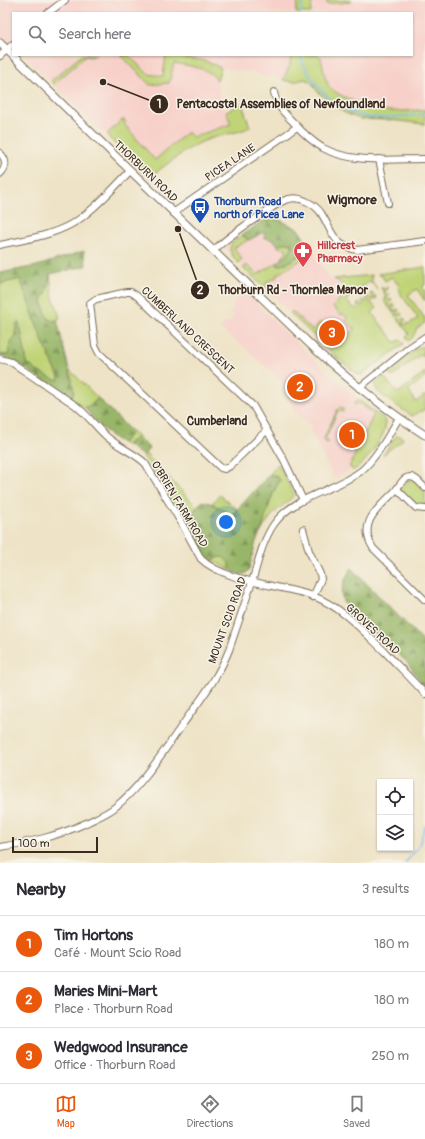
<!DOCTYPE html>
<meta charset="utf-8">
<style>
:root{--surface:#fff;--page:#f2f2f3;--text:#2b2b33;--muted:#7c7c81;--line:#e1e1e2;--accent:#ea580c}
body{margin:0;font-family:Pangolin,sans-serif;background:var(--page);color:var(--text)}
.controls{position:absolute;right:12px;bottom:12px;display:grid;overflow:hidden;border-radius:0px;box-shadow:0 1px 3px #0004}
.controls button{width:36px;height:36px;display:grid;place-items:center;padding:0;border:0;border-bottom:1px solid var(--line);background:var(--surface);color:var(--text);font:20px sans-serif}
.scale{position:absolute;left:12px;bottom:10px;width:86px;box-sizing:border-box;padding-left:4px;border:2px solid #3b2a1e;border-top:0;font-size:11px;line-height:14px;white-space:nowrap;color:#3b2a1e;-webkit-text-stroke:3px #f7f3e8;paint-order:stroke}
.you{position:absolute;left:226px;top:522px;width:14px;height:14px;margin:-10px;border:3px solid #fff;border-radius:50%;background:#1a73e8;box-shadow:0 0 0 6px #1a73e833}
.badge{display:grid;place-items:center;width:26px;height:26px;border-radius:50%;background:var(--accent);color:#fff;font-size:13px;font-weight:700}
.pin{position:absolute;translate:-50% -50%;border:2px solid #fff;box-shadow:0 1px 4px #0006}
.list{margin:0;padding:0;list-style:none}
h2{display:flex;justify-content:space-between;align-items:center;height:52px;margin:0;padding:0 16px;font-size:17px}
h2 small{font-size:13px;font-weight:400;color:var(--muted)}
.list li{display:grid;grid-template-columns:26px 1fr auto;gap:12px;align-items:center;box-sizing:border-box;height:56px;padding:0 16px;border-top:1px solid var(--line)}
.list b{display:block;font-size:15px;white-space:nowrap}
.list p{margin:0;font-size:13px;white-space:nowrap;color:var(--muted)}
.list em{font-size:13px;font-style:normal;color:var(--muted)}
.icon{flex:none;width:22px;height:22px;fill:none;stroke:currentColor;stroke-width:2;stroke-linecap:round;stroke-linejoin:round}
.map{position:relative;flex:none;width:425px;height:863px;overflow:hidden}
.search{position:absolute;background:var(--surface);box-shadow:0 1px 3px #0004;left:12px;right:12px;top:12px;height:44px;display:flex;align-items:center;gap:10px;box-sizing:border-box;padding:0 14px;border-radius:0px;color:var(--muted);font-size:15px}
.sheet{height:220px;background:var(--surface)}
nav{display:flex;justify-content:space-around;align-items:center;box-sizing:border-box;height:56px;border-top:1px solid var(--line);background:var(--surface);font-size:11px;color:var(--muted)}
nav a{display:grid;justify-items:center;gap:2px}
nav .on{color:var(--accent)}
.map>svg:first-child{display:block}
.built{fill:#f7d0c9}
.green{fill:#c0d477;stroke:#7e7f4a}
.forest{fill:url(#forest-firs);stroke:#6a7043}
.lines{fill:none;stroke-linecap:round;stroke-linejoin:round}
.stream{stroke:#80bef4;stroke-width:1.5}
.minor-casing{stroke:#7a6b59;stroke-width:8}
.major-casing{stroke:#7a6b59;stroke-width:9}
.minor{stroke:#fff;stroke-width:6}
.major{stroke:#fff;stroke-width:7}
.labels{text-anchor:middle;stroke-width:3;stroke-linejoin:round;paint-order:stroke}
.street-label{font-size:11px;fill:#3b2a1e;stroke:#f7f3e8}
.transit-label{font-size:11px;font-weight:bold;fill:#164399;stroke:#f7f3e8;text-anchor:start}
.health-label{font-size:11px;font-weight:bold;fill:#be3a42;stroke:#f7f3e8;text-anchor:start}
.neighbourhood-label{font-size:12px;font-weight:bold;fill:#3b2a1e;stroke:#f7f3e8}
.quarter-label{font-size:13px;font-weight:bold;fill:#3b2a1e;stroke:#f7f3e8}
.leader{fill:none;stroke:#3b2a1e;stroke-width:1.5}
.callout-dot{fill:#3b2a1e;stroke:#f7f3e8;stroke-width:1.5}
.mark-label{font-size:12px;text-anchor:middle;font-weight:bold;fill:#fff}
.callout-label{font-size:12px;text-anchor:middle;font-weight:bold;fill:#3b2a1e;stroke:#f7f3e8;stroke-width:3;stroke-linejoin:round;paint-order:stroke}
</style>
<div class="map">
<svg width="425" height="863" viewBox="0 0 425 863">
<defs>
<pattern id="forest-firs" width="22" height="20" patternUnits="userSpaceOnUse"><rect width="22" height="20" fill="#98b668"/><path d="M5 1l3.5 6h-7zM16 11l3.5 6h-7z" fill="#7d9455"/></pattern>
</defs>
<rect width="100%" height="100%" fill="#f7f3e8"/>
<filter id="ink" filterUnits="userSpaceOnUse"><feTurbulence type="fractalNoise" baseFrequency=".025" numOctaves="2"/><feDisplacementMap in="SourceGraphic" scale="8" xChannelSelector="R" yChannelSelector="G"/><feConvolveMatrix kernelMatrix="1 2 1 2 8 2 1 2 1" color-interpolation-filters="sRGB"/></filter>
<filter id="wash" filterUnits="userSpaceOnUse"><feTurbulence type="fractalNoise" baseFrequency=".012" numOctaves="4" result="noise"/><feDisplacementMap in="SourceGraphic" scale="16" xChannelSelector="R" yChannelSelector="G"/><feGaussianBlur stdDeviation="0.9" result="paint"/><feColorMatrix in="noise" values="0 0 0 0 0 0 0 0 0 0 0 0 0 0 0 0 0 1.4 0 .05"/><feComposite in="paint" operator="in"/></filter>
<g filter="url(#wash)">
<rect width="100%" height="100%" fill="#eee3c6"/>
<g class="built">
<polygon points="0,0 298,0 296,13 13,13 13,46 0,35"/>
<polygon points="312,0 425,0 425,110 389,111 374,108 345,98 330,88 326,81 321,57 318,55 412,55 412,13 311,13"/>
<polygon points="23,55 291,55 290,65 283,80 273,75 265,77 256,73 221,68 217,80 219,95 226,111 242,104 250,127 244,130 225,134 192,146 150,177"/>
<polygon points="271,216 298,229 330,279 359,276 339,300 360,321 356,333 336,357 290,313 225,248"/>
<polygon points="246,294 250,297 332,377 384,419 385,428 377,444 365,461 355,469 351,469 334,479 310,430 312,427 293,410 284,384 243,346 219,328 225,322 227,323 230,321 234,316 231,313 234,303 238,297"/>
</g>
<g class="green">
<polygon points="298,0 312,0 311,13 296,13"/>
<polygon points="327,0 351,0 351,2 327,4"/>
<polygon points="82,55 96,55 91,57 86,56 54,84 51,81"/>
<path d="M121,55H128L148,74L163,76L166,55L206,61L221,68L217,80C209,67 188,66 174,63L169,83L150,85Z"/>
<path d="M291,55H318L321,57C323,66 324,78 329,86C336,97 375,109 388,111C400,112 413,110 425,110V124L390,120L360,119L345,113L332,104L318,92L311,82L305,79L293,82L283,80L290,65Z"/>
<path d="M242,104L250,127C239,133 223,134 209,139C187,147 169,163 150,177L110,139L108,135L109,132L122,120H124L126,122L124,124L155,160L187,132L193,137L231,124L226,111Z"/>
<path d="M242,235L248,240L234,248L242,259L238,263C226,249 228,245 242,235Z"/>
<path d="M285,243L292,244C293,252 287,256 281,260L287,263L311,249L313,253L276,275L277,277L266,282L269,287H264L243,268L247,265L257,275L281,260L287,249L278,247V245Z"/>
<polygon points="425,267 425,285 422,287 425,291 425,301 417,289 408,295 424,317 425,317 425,323 417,328 413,337 409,341 406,337 409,334 385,302 385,294 381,288 382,287 383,290 387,287 388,289 385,292 387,295 389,293 390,295 387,298 388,300 391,299 392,301 389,303 391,306 394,304 396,306 392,308 394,311 398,309 399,311 396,313 397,315 401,313 402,315 399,318 401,320 404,318 406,320 403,322 404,325 408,323 409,324 418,318 400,293 401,292 398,288 400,287 392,277 385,281 382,276 378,274"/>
<polygon points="50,274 53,299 56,304 60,319 53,321 48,319 42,302 43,297 47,292"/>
<polygon points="372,275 371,280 377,289 370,281 346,300 353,308 354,307 357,310 359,308 357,305 359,303 362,306 364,304 361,301 363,300 366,302 368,301 366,298 368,296 371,299 373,297 370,294 372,293 377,298 370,302 377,308 372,312 375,317 395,342 401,340 404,344 361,375 356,373 336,357 290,313 292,311 312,330 320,322 327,329 325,332 333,340 336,338 342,343 355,329 346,320 348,318 343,314 341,315 333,307 347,290 338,281 334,279"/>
<polygon points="20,279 43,342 59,377 57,381 36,371 27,363 21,330 18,322 16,325 15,336 10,344 9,355 0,354 0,284"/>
<polygon points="421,347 424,347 423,357 420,355 392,377 388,372 417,348"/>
<polygon points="70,370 99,399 85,408 70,399 73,386"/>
<path d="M425,372V377L408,390L416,402L425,395V409L412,416C405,411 379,395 376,389C375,386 376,385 376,382L383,376L398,393Z"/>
<path d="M359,400L384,419C385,422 386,425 385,428C382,440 364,466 353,470L350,468V465L374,414L358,403L354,405L355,401Z"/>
<polygon points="340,407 343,408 343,412 338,411 325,439 328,441 327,443 324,441 324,438 337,410"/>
<polygon points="132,432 138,437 129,443 129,446 122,443"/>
<path d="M396,436H401L403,439C398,444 389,449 383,455Z"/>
<polygon points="145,453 197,507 186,523 167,495 154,471 143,456"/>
<path d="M278,464L294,495C288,503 279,507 273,514C266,522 261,532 256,541C265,521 269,499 280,480L274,475H269Z"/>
<polygon points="412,477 425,488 425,509 420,509 397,489"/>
<polygon points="220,495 237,509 231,515 213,504 213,502"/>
<polygon points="223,557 229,563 231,570 213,561 215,558"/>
</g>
<g class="forest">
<path d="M271,216L298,229L311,249L287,263L278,266L277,264C282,258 288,255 292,249V244L285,243L278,245L273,240L265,238L264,232L249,240L242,235Z"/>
<path d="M84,251L86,266L50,274L47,292L43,297L42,302L48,319L53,321L57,320L73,386C74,392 75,395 70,399L21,365L0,355H9C7,347 13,342 15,335C16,330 15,326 18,322L21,330L27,363L37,371L58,381L59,377L43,342L20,279L0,284V273L37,266Z"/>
<path d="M97,399H99L132,432L122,443C107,435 95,422 85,408L93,403Z"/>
<polygon points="138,437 149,448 143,456 129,446 129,443"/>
<polygon points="269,475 274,475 280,479 273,493 262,528 256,541 249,570 245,574 238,574 231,570 229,563 223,557 215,558 213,561 207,557 186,523 199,504 203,501 213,504 232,515"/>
<path d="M351,568L425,643V687L406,661L348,609C347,607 344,604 343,601C339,591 346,577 351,568Z"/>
</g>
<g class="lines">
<g class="stream">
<polyline points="301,13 302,0"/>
<path d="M300,55C309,83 337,112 367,117C386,119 406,116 425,114"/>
<polyline points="405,863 418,848 425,826"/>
</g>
</g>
</g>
<g filter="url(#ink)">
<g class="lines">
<g class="minor-casing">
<g id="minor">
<polyline points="48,13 65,0"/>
<polyline points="0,56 13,44"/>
<path d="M274,92C276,105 284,113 293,122C302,132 311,141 323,148C352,164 393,159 425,159"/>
<path d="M0,153C7,160 7,167 0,174"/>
<polyline points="379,159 388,203"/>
<polyline points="173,213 297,127"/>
<path d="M0,245C27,239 58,235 81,218C99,205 115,187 130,171"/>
<path d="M213,251C230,235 250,222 270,209C275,206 282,200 289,199C300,196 315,204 321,213C333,232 332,245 357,250L425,241"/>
<path d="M0,359L11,362L75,405C87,414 95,426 106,436C118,447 133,452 145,463L182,524L201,559C223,581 283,586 313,596C342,607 363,631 385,652C398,666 412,679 425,694"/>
<polyline points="359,388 410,347 425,337"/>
<polyline points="267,430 230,466 225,469 221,468 99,353 95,345 90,303 96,299 127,292 131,292 137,296 253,406 284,460 303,500"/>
<path d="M425,488C421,484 417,478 411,477C402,477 400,486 395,491C379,508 357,522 373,548L425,600"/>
<polyline points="397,489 416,508 425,509"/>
<polyline points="303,529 309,551 320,574 321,579 313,597"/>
<path d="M0,847C31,842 58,836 86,823C96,818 106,814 114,808C141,787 163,752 183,724C200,700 218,678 229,650C237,627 245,603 253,579C258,561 263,540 274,524C295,495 333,492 361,471C377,457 388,436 399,418"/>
</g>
</g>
<g class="major-casing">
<path id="major" d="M0,43L107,148L317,351C351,382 386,410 425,435"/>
</g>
<use href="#minor" class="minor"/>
<use href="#major" class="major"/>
</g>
</g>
<defs>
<g id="bus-pin" transform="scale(1)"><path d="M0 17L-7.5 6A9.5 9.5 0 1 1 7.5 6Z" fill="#1a4fb4" stroke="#f7f3e8"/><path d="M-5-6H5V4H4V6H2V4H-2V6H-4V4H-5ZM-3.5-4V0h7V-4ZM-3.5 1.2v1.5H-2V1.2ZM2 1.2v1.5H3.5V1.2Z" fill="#fff"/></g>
<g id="pharmacy-pin" transform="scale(1)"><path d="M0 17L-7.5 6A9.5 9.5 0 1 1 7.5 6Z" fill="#e0444e" stroke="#f7f3e8"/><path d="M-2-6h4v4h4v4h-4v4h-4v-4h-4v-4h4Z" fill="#fff"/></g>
</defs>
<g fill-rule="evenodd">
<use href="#bus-pin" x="200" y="207"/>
<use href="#pharmacy-pin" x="303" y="251"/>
</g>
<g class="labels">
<g class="street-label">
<text transform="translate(230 162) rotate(-34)" y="4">PICEA LANE</text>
<text transform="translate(146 171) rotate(44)" y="4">THORBURN ROAD</text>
<text transform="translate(188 330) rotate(43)" y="4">CUMBERLAND CRESCENT</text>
<text transform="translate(180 504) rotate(59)" y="4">O'BRIEN FARM ROAD</text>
<text transform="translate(227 620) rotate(-70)" y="4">MOUNT SCIO ROAD</text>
<text transform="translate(373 629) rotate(43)" y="4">GROVES ROAD</text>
</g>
<g class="transit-label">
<text x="214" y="205">Thorburn Road<tspan x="214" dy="13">north of Picea Lane</tspan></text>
</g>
<g class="health-label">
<text x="317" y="249">Hillcrest<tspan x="317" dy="13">Pharmacy</tspan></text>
</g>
<g class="neighbourhood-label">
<text x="217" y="425">Cumberland</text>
</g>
<g class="quarter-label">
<text x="352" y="204">Wigmore</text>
</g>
</g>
<path class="leader" d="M103 82L159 104M178 229L200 290"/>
<g class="callout-dot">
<circle cx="103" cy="82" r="4"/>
<circle cx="178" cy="229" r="4"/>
<circle cx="159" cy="104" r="10"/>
<circle cx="200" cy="290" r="10"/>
</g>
<g class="mark-label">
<text x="159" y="108">1</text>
<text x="200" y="294">2</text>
</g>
<g class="callout-label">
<text x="281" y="108">Pentacostal Assemblies of Newfoundland</text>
<text x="293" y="294">Thorburn Rd - Thornlea Manor</text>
</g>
</svg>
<div class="controls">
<button><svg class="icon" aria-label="locate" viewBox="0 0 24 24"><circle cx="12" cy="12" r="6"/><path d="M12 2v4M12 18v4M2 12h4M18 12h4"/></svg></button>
<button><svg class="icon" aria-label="layers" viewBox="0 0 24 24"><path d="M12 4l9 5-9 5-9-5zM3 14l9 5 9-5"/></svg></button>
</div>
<div class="scale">100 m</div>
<div class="you"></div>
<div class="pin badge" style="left:352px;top:435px">1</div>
<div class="pin badge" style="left:300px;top:387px">2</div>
<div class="pin badge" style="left:332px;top:333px">3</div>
<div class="search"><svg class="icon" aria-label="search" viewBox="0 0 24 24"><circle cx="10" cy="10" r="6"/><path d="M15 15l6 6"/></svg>Search here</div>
</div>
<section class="sheet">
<h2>Nearby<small>3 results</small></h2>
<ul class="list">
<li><span class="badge">1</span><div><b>Tim Hortons</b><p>Café · Mount Scio Road</p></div><em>180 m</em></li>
<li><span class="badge">2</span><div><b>Maries Mini-Mart</b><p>Place · Thorburn Road</p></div><em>180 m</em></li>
<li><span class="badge">3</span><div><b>Wedgwood Insurance</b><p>Office · Thorburn Road</p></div><em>250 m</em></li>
</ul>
</section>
<nav>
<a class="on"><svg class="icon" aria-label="map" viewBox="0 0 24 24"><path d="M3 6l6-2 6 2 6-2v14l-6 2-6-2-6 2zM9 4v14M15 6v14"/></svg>Map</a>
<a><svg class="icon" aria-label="directions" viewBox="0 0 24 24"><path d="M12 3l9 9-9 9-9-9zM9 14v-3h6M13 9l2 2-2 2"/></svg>Directions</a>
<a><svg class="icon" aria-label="saved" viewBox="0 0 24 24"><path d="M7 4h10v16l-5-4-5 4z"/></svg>Saved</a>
</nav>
